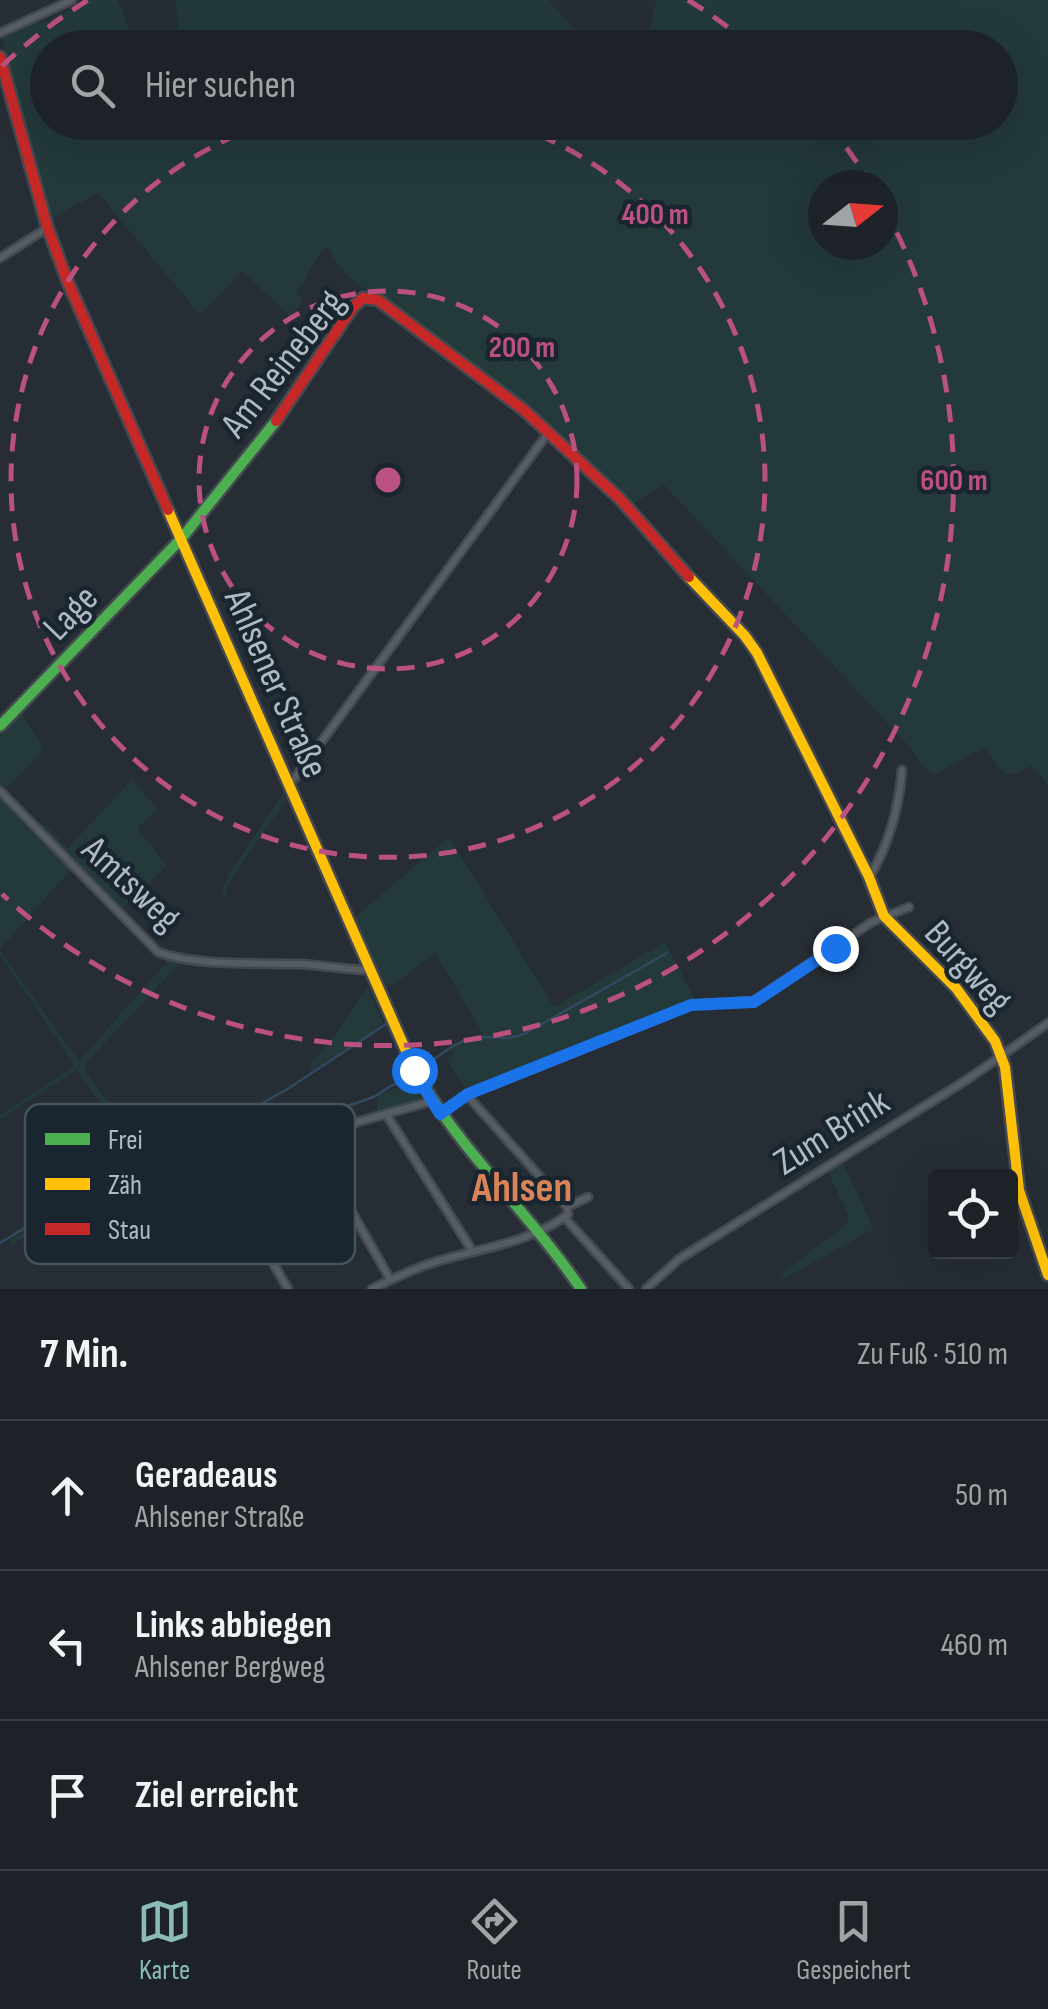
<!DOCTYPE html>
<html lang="de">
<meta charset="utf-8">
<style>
:root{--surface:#1c2227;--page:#292f33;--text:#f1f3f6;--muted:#a0a4a7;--line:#3a3f44;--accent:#8bbbb9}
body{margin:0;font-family:"Sofia Sans Condensed",sans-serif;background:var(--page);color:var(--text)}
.controls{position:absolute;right:30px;bottom:30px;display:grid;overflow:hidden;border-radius:10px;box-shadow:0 10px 40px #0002}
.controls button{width:90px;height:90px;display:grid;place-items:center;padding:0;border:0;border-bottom:2px solid var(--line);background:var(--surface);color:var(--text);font:50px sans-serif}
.compass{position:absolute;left:808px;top:170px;width:90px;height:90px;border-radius:50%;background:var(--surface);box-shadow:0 10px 40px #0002;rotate:73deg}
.stop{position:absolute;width:30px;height:30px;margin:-22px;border:8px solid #1a73e8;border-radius:50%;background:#fff}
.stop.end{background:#1a73e8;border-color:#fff;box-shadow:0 2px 10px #0008}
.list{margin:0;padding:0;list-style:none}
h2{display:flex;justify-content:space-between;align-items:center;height:130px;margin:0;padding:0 40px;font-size:42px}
h2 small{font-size:32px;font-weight:400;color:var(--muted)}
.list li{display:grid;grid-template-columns:65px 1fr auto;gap:30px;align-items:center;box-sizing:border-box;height:150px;padding:0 40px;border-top:2px solid var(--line)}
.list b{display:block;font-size:38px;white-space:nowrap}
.list p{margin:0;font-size:32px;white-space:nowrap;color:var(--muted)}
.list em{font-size:32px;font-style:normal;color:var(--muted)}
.icon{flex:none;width:55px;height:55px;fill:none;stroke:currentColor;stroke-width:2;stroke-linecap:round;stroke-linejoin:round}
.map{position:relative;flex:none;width:1048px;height:1289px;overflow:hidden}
.search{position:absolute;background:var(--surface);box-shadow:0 10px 40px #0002;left:30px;right:30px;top:30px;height:110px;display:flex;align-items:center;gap:25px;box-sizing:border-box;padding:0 35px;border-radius:55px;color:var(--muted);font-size:38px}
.sheet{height:580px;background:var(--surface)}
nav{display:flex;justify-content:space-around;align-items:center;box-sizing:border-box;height:140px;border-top:2px solid var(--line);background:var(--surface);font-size:28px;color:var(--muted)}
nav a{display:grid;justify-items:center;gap:5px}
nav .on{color:var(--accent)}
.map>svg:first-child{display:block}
.green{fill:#23393a;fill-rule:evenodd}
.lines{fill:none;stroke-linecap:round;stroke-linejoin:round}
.stream{stroke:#32495f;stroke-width:2.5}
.street-casing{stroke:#44494f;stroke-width:11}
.fast-casing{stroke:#44494f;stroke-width:15}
.slow-casing{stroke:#44494f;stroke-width:15}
.jam-casing{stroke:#44494f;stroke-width:15}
.street{stroke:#565c63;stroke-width:6}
.fast{stroke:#4caf50;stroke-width:10}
.slow{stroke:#ffc107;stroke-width:10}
.jam{stroke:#c62828;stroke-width:10}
.route{stroke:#1a73e8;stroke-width:12}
.ring{fill:none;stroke:#bb5181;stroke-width:5;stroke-dasharray:18 12}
.labels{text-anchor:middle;stroke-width:9;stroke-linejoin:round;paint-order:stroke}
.street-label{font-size:38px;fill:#afbac7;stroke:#19252f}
.quarter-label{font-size:42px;font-weight:bold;fill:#d98358;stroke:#19252f}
.key{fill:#19252f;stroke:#46525d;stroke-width:2.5}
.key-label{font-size:28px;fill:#afbac7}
.centre{fill:#bb5181;stroke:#19252f;stroke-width:5}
.ring-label{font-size:30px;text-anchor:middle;font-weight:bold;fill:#bb5181;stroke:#19252f;stroke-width:9;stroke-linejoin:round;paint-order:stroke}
</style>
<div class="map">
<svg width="1048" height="1289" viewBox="0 0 1048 1289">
<rect width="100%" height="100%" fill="#262d34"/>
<g class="green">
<path d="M89,0H118L134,41L153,33L163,34L178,28L176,0H548L573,28L599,47L48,48V122H605L618,136L636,122H1000V48L647,47L656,0H1048V785L1031,766L1017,773L1005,775L984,748L933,775L920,763L907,744L663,484L628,508L484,379L378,294C353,287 340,269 327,246C314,258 308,278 296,292L303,301L290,316L242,271L200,315L98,193L54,217L51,214L2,38L38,18L40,24ZM823,185H883V245H823Z"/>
<polygon points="18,710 34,731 43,750 4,791 37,826 44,824 68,848 132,779 158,810 137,828 167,865 118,914 150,949 157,953 226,963 307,961 300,972 297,968 181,962 86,1063 86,1072 160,1173 377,1110 377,1096 399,1087 398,1073 403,1067 422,1101 164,1182 108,1205 106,1204 23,1238 12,1245 9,1239 155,1176 76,1070 0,1120 0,1115 72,1067 73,1062 0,956 0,950 79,1061 166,963 165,959 149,950 71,870 0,949 0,717 5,722"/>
<polygon points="283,793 286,800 229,883 225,897 221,893 231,871"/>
<polygon points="449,837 554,1007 665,942 695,999 694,1001 468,1092 446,1059 453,1055 451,1049 467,1039 483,1034 435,952 407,975 384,989 354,918"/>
<polygon points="368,987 384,1025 312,1071 309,1064 326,1047"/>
<polygon points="843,1163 874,1229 781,1280 786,1270 847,1224 849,1217 828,1172"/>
</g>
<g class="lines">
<g class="stream">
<path d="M423,1067C440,1056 457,1039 479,1037C500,1036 503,1042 526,1033L667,953"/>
<polyline points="252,1109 289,1088 386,1024"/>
<path d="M242,1147V1115L250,1110L267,1109L281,1124H289L294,1119L299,1121L305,1117L318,1116L323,1110L333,1113L335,1108C349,1106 362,1102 375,1096C387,1090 391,1083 405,1082L407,1078"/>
<polyline points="0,1243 23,1229 81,1205"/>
</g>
<g class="street-casing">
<g id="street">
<polyline points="0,33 72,0"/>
<polyline points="0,258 47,228"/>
<polyline points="289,786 548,433"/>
<path d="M0,791L158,952C194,966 259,963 299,964C323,965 346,970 370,970"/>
<path d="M870,876C889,844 899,807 902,770"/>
<polyline points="467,1095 567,1207"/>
<polyline points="441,1113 467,1095 691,1005 754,1001 872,922 909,907"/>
<polyline points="386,1114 473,1252"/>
<polyline points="309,1137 390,1279"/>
<polyline points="217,1165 288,1289"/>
<polyline points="161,1181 262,1149 432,1101"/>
<polyline points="564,1217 629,1289"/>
<polyline points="319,1221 348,1206"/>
<path d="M372,1289C390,1280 409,1271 429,1264C473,1249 531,1244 568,1214L567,1207L588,1197"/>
<polyline points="646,1289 679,1259 968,1079 1048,1023"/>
</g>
</g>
<g class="fast-casing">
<g id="fast">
<polyline points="0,726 181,539 276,421"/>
<path d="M424,1086C469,1159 533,1218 581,1289"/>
</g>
</g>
<g class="slow-casing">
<g id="slow">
<polyline points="168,510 414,1069 424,1086"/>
<polyline points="689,577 745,636 757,653 869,877 884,916 956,988 995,1041 1005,1067 1019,1190 1048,1275"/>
</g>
</g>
<g class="jam-casing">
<g id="jam">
<polyline points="0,57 47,226 67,280 168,510"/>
<polyline points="276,421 353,307 363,298 378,300 524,410 620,499 689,577"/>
</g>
</g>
<use href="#street" class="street"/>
<use href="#fast" class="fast"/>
<use href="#slow" class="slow"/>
<use href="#jam" class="jam"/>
</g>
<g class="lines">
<polyline class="route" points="414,1070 440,1114 468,1094 691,1005 754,1002 835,948"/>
</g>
<g class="ring">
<circle cx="388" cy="480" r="189"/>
<path d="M511 124A377 377 0 1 1 265 124"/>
<path d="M2 66A566 566 0 0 1 88 0M688 0A566 566 0 0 1 752 46M828 124A566 566 0 0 1 871 184M883 206A566 566 0 0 1 2 894"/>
</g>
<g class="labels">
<g class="street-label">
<text transform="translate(282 363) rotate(-52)" y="13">Am Reineberg</text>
<text transform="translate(70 612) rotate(-46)" y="13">Lage</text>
<text transform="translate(277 683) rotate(66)" y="13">Ahlsener Straße</text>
<text transform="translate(132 883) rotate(43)" y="13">Amtsweg</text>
<text transform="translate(969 966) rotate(48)" y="13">Burgweg</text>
<text transform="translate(831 1131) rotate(-32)" y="13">Zum Brink</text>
</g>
<g class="quarter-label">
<text x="522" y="1201">Ahlsen</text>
</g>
</g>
<rect x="25" y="1104" width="330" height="160" rx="15" class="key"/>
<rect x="45" y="1133" width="45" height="12" fill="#4caf50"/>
<rect x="45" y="1178" width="45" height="12" fill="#ffc107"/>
<rect x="45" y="1223" width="45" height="12" fill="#c62828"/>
<g class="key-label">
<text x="108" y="1149">Frei</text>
<text x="108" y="1194">Zäh</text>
<text x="108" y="1239">Stau</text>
</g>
<circle cx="388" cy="480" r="15" class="centre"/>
<g class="ring-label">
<text x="655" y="224">400 m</text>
<text x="522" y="357">200 m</text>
<text x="954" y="490">600 m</text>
</g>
</svg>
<div class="controls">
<button><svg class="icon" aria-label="locate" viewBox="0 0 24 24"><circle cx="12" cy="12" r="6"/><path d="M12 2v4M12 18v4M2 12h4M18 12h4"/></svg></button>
</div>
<svg class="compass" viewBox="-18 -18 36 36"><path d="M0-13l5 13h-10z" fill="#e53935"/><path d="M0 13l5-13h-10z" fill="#a0a4a7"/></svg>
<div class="stop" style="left:414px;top:1070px"></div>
<div class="stop end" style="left:835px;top:948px"></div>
<div class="search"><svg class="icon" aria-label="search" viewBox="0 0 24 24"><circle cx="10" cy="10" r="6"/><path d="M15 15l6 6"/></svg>Hier suchen</div>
</div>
<section class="sheet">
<h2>7 Min.<small>Zu Fuß · 510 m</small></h2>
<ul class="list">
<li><svg class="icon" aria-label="ahead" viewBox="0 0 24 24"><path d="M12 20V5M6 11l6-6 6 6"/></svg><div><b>Geradeaus</b><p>Ahlsener Straße</p></div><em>50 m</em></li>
<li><svg class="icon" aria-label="left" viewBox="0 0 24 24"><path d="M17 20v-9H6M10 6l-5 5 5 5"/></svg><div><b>Links abbiegen</b><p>Ahlsener Bergweg</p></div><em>460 m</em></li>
<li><svg class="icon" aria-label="arrive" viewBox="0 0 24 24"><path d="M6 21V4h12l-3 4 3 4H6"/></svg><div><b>Ziel erreicht</b></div></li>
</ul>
</section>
<nav>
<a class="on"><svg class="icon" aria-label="map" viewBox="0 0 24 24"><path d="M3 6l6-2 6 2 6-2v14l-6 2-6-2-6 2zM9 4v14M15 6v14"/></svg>Karte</a>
<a><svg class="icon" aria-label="directions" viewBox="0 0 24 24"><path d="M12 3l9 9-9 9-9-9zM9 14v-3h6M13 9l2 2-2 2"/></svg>Route</a>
<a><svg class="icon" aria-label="saved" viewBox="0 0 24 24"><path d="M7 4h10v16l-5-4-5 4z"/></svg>Gespeichert</a>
</nav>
